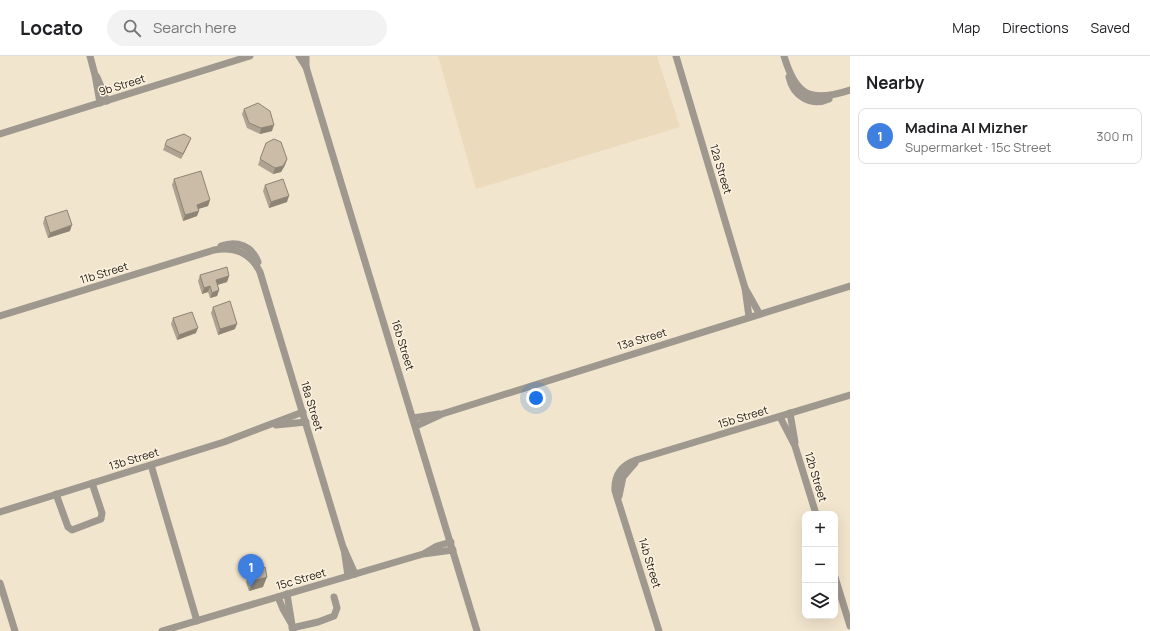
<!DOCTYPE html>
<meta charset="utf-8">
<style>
:root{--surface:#fff;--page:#f2f2f2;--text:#202124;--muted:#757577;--line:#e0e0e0;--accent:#0f766e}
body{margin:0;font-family:Manrope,sans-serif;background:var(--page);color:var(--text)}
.controls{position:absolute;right:12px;bottom:12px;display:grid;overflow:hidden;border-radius:8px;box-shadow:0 4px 16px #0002}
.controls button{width:36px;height:36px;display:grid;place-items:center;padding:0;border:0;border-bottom:1px solid var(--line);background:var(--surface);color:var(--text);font:20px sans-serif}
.you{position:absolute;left:536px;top:342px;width:14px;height:14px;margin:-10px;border:3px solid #fff;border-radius:50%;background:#1a73e8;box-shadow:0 0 0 6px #1a73e833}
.badge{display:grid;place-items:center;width:26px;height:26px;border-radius:50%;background:var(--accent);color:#fff;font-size:13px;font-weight:700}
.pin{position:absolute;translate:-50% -33px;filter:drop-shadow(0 1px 2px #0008)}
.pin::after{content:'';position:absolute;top:21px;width:14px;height:12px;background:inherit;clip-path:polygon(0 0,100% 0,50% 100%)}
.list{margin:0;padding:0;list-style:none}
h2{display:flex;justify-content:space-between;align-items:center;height:52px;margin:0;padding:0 16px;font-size:17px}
h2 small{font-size:13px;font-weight:400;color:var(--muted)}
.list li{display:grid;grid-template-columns:26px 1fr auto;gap:12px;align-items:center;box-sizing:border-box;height:56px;margin:0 8px 8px;padding:0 8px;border:1px solid var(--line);border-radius:8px}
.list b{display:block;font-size:15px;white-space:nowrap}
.list p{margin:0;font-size:13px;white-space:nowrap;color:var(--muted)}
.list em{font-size:13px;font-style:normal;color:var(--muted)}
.icon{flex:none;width:22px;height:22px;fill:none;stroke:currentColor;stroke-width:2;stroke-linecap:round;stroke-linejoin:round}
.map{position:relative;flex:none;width:850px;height:575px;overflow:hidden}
header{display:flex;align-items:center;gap:24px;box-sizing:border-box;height:56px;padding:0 20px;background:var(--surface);border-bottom:1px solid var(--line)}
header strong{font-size:19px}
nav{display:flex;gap:22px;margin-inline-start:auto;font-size:14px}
.search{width:280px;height:36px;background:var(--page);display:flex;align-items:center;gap:10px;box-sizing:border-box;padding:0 14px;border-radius:22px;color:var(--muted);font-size:15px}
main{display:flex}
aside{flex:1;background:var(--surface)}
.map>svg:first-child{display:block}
.built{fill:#ecdabd}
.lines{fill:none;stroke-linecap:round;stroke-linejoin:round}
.street{stroke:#9e988f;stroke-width:7}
.wall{fill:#aea290}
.shaded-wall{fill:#8d8475}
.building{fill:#cabca7;stroke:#8d8475}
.labels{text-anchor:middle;stroke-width:3;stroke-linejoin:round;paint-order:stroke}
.street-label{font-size:11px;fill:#1d1810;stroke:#fdf2e0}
</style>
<header>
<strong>Locato</strong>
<div class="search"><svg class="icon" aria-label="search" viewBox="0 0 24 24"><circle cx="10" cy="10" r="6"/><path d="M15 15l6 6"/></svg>Search here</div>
<nav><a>Map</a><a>Directions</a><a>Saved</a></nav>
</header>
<main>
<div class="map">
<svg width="850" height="575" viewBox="0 0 850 575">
<rect width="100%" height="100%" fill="#f2e5ce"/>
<polygon class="built" points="438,0 657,0 680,71 476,133"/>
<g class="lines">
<g class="street">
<polyline points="90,0 95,19 100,47"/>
<polyline points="299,0 306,11"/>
<polyline points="306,0 306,11 477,575"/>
<polyline points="676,0 745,232 759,257"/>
<path d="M784,0C796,40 810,47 850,34"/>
<polyline points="97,21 107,45"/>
<path d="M789,21C793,40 811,51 829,43"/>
<polyline points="0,78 250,0"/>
<path d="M221,190C237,184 252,190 258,206"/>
<polyline points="745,232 749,261"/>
<path d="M0,260L214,194C234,190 251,197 260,216L343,491L355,518"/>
<polyline points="790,357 795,386"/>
<polyline points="780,361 795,390 816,458"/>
<polyline points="413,362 439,358"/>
<polyline points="276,369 306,366"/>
<polyline points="416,370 442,358 850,230"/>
<polyline points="151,409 197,565"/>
<polyline points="56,438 68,471 72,474 101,463 102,457 92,427"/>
<polyline points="619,440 623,421 635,407"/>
<polyline points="0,456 224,386 303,356"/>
<polyline points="344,493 348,520"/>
<polyline points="425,497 437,490 451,486"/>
<polyline points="835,521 850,570"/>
<polyline points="0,527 15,575"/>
<polyline points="287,538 293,575"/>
<polyline points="278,541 283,553 291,567"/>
<polyline points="292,572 318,566 334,560 337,552 334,541"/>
<polyline points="162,575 423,498 453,494"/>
<path d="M659,575L615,435C614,420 621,409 636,404L850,339"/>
</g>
</g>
<g class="wall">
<polygon points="244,53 272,75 260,78 247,72 242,58"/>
<polygon points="191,82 189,87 181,103 163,94 165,89"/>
<polygon points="266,87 287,103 285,109 281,116 273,118 258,109"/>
<polygon points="174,123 210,144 208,150 198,153 197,160 183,165 172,129"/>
<polygon points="265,129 287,146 269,152 263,135"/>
<polygon points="45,161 70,175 48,182 43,167"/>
<polygon points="200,219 229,220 227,226 217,229 219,234 217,240 210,242 208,236 202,238 198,225"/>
<polygon points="213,251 235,273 218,279 211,257"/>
<polygon points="173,262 196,277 177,284 171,268"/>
<polygon points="250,515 263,531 249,535 246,526"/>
</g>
<g class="shaded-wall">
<polygon points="274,69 272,75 260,78 261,72"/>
<polygon points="191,82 189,87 181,103 183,98"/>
<polygon points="287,103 285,109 281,116 273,118 275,112"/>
<polygon points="289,140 287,146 269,152 271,146"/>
<polygon points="210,144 208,150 195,154 197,149"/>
<polygon points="199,155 197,160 183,165 185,159"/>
<polygon points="72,169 70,175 48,182 50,177"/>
<polygon points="229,220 227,226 214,230 216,224"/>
<polygon points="210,230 208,236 202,238 204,232"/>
<polygon points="219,234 217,240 210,242 212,237"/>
<polygon points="237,268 235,273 218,279 220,273"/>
<polygon points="198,272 196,277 177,284 179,279"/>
<polygon points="267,521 263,531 249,535 253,525"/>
</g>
<g class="building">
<polygon points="258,47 270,55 274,69 261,72 249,67 244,53"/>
<polygon points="184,78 191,82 183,98 165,89 167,84"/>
<polygon points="274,83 281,86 287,103 283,110 275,112 260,103 266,87"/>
<polygon points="201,115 210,144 197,149 199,155 185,159 174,123"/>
<polygon points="283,123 289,140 271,146 265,129"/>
<polygon points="67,154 72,169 50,177 45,161"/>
<polygon points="227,211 229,220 216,224 219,234 212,237 210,230 204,232 200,219"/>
<polygon points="230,245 237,268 220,273 213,251"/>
<polygon points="192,256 198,272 179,279 173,262"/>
<polygon points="265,511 267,521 253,525 250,515"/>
</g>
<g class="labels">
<g class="street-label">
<text transform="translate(122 29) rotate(-17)" y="4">9b Street</text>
<text transform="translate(721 113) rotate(73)" y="4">12a Street</text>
<text transform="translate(104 217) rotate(-17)" y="4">11b Street</text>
<text transform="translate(642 283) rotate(-17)" y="4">13a Street</text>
<text transform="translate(403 289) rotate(73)" y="4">16b Street</text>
<text transform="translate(312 350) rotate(73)" y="4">18a Street</text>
<text transform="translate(743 361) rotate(-17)" y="4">15b Street</text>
<text transform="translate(134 403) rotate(-17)" y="4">13b Street</text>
<text transform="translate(816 421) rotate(73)" y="4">12b Street</text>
<text transform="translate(650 507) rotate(73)" y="4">14b Street</text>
<text transform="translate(301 523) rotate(-16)" y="4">15c Street</text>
</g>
</g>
</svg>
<div class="controls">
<button>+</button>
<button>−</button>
<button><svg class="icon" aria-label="layers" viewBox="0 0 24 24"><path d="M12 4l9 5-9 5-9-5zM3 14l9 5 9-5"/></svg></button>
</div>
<div class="you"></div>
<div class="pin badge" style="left:251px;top:531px;background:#3f7fe0">1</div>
</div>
<aside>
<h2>Nearby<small></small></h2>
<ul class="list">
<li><span class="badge" style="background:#3f7fe0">1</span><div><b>Madina Al Mizher</b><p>Supermarket · 15c Street</p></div><em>300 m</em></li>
</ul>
</aside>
</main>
